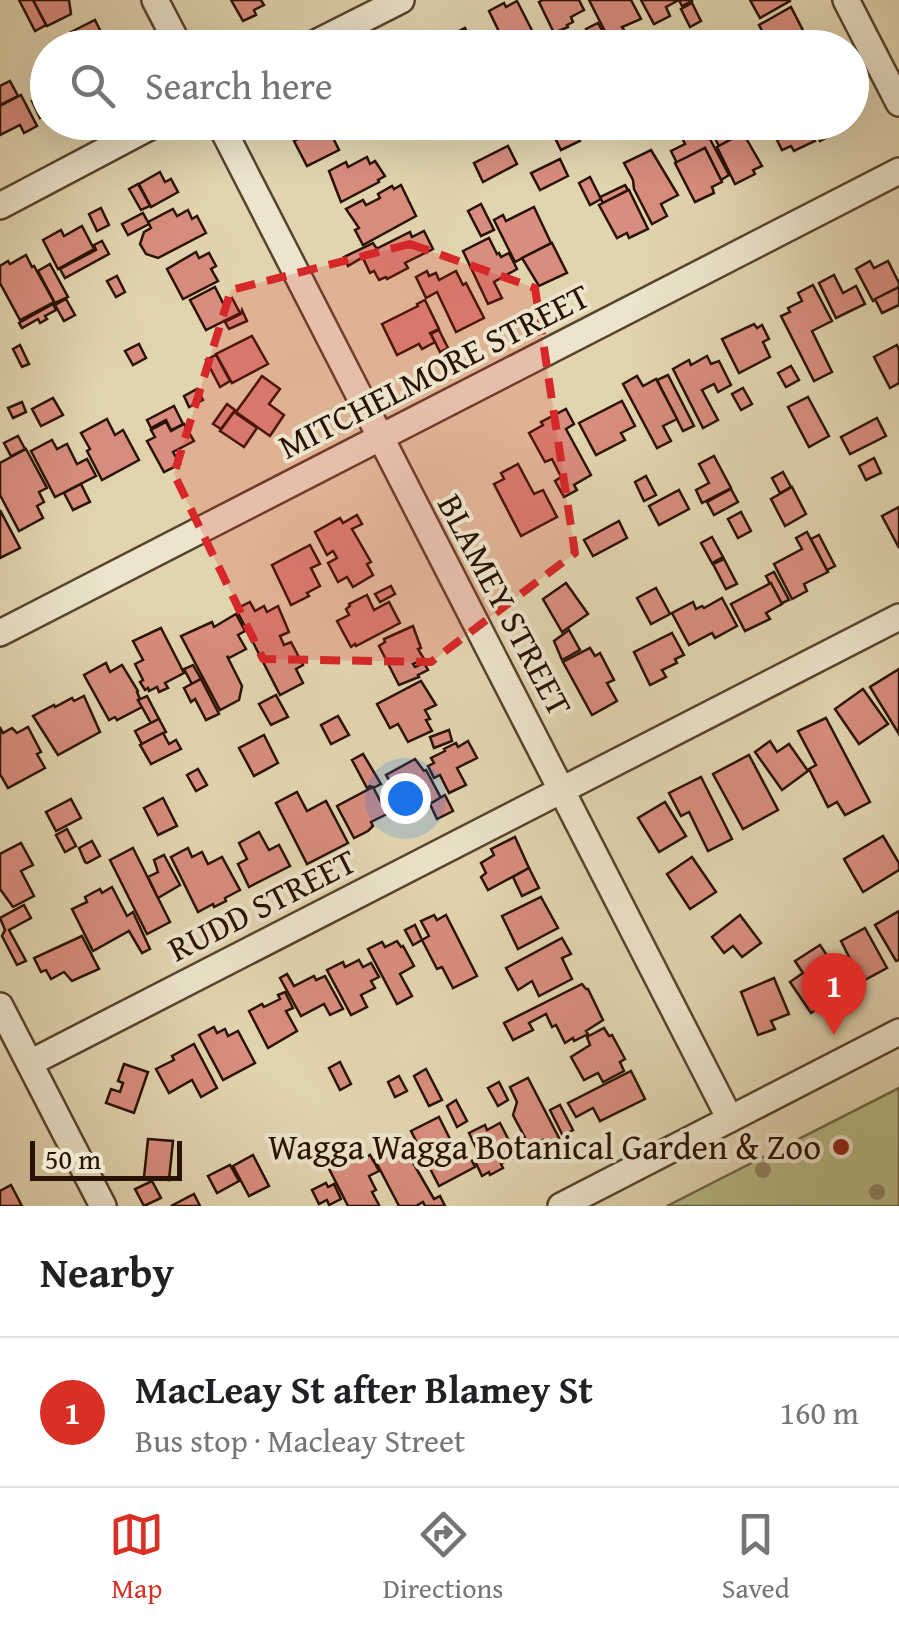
<!DOCTYPE html>
<meta charset="utf-8">
<style>
:root{--surface:#fff;--page:#f6f6f6;--text:#202124;--muted:#757577;--line:#e0e0e0;--accent:#d93025}
body{margin:0;font-family:"Gentium Book Plus",serif;background:var(--page);color:var(--text)}
.scale{position:absolute;left:30px;bottom:25px;width:152px;box-sizing:border-box;padding-left:10px;border:5px solid #2a1200;border-top:0;font-size:28px;line-height:35px;white-space:nowrap;color:#2a1200;-webkit-text-stroke:8px #ece4cc;paint-order:stroke}
.you{position:absolute;left:405px;top:798px;width:35px;height:35px;margin:-25px;border:8px solid #fff;border-radius:50%;background:#1a73e8;box-shadow:0 0 0 15px #1a73e833}
.badge{display:grid;place-items:center;width:65px;height:65px;border-radius:50%;background:var(--accent);color:#fff;font-size:32px;font-weight:700}
.pin{position:absolute;translate:-50% -82px;filter:drop-shadow(0 2px 5px #0008)}
.pin::after{content:'';position:absolute;top:52px;width:35px;height:30px;background:inherit;clip-path:polygon(0 0,100% 0,50% 100%)}
.list{margin:0;padding:0;list-style:none}
h2{display:flex;justify-content:space-between;align-items:center;height:130px;margin:0;padding:0 40px;font-size:42px}
h2 small{font-size:32px;font-weight:400;color:var(--muted)}
.list li{display:grid;grid-template-columns:65px 1fr auto;gap:30px;align-items:center;box-sizing:border-box;height:150px;padding:0 40px;border-top:2px solid var(--line)}
.list b{display:block;font-size:38px;white-space:nowrap}
.list p{margin:0;font-size:32px;white-space:nowrap;color:var(--muted)}
.list em{font-size:32px;font-style:normal;color:var(--muted)}
.icon{flex:none;width:55px;height:55px;fill:none;stroke:currentColor;stroke-width:2;stroke-linecap:round;stroke-linejoin:round}
.map{position:relative;flex:none;width:899px;height:1206px;overflow:hidden}
.search{position:absolute;background:var(--surface);box-shadow:0 10px 40px #0002;left:30px;right:30px;top:30px;height:110px;display:flex;align-items:center;gap:25px;box-sizing:border-box;padding:0 35px;border-radius:55px;color:var(--muted);font-size:38px}
.sheet{height:280px;background:var(--surface)}
nav{display:flex;justify-content:space-around;align-items:center;box-sizing:border-box;height:140px;border-top:2px solid var(--line);background:var(--surface);font-size:28px;color:var(--muted)}
nav a{display:grid;justify-items:center;gap:5px}
nav .on{color:var(--accent)}
.map>svg:first-child{display:block}
.green{fill:#b7bc88;stroke:#706744;stroke-width:2.5}
.building{fill:#d98d7e;stroke:#2a1200;stroke-width:2.5}
.lines{fill:none;stroke-linecap:round;stroke-linejoin:round}
.minor-casing{stroke:#58432c;stroke-width:30}
.minor{stroke:#ece4cc;stroke-width:25}
.tree{fill:#938666}
.marked{fill:#d62828;fill-opacity:0.2;stroke:#d62828;stroke-width:8;stroke-dasharray:20 12;stroke-linejoin:round}
.poi-dot{fill:#8f2418;stroke:#ece4cc;stroke-width:4}
.labels{text-anchor:middle;stroke-width:8;stroke-linejoin:round;paint-order:stroke}
.street-label{font-size:35px;fill:#2a1200;stroke:#ece4cc}
.poi-label{font-size:35px;fill:#2a1200;stroke:#ece4cc;text-anchor:end}
</style>
<div class="map">
<svg width="899" height="1206" viewBox="0 0 899 1206">
<rect width="100%" height="100%" fill="#e1d5b0"/>
<filter id="stains"><feTurbulence type="fractalNoise" baseFrequency=".002" numOctaves="4"/><feColorMatrix values="0 0 0 0 .2 0 0 0 0 .09 0 0 0 0 .02 0 0 0 .5 -.17"/></filter>
<radialGradient id="worn" r=".72"><stop offset=".6" stop-color="#630" stop-opacity="0"/><stop offset="1" stop-color="#630" stop-opacity=".3"/></radialGradient>
<polygon class="green" points="899,1088 899,1206 667,1206"/>
<g class="building">
<polygon points="19,0 33,0 46,25 35,31"/>
<polygon points="33,0 69,0 71,14 47,26"/>
<polygon points="231,0 261,0 264,5 254,10 256,15 243,21"/>
<polygon points="543,0 579,0 584,10 571,17 573,22 567,25 568,27 554,33 539,2"/>
<polygon points="589,0 631,0 641,19 622,27 627,35 611,43"/>
<polygon points="641,0 692,0 692,1 682,6 679,0 666,7 670,16 654,24"/>
<polygon points="750,0 790,0 790,1 760,18"/>
<polygon points="517,1 541,48 507,48 489,11 504,3 506,7"/>
<polygon points="692,3 701,21 690,27 681,9"/>
<polygon points="791,7 811,46 812,48 771,48 759,25"/>
<polygon points="95,20 109,48 72,48 77,45 71,32"/>
<polygon points="598,23 608,41 595,47 586,29"/>
<polygon points="465,28 475,48 419,47 435,39 436,40 449,36"/>
<polygon points="10,81 18,96 0,105 0,86"/>
<polygon points="45,94 48,98 48,114 40,118 32,101"/>
<polygon points="21,95 37,126 24,133 20,125 0,135 0,106"/>
<polygon points="303,122 325,122 339,150 307,166 294,141 298,139 292,128"/>
<polygon points="425,122 449,122 453,130 439,137 435,130 430,133"/>
<polygon points="571,122 580,141 561,150 552,132"/>
<polygon points="694,122 701,122 729,175 721,180 705,148 677,163 671,151 685,144 679,132"/>
<polygon points="727,122 738,122 743,133 719,146 711,131"/>
<polygon points="768,122 805,122 815,141 794,151 791,146 782,150"/>
<polygon points="810,122 834,122 838,131 820,141"/>
<polygon points="743,133 762,166 753,170 755,174 735,184 717,147"/>
<polygon points="508,146 517,164 483,182 474,163"/>
<polygon points="705,148 722,182 712,187 714,193 695,202 675,163"/>
<polygon points="651,150 678,195 661,204 667,216 652,224 634,189 633,180 624,163"/>
<polygon points="367,157 370,164 375,161 385,176 378,180 379,182 341,202 329,171 346,162 348,167"/>
<polygon points="560,159 568,176 540,190 531,173"/>
<polygon points="160,172 165,182 171,179 178,192 151,207 139,184"/>
<polygon points="590,177 601,199 590,205 579,183"/>
<polygon points="138,184 150,206 141,210 129,189"/>
<polygon points="401,185 416,216 363,245 355,230 359,228 346,209 363,200 366,205 380,198 378,194 392,186 394,189"/>
<polygon points="625,185 628,190 603,203 600,197"/>
<polygon points="629,190 648,229 629,238 627,233 617,238 599,205"/>
<polygon points="481,204 494,230 481,236 468,211"/>
<polygon points="534,207 551,243 515,262 494,220 503,215 506,221"/>
<polygon points="101,208 109,225 97,231 89,214"/>
<polygon points="173,209 177,216 188,210 192,219 197,216 206,233 158,258 146,254 140,244 144,232 151,228 148,222"/>
<polygon points="143,213 149,224 128,235 122,224"/>
<polygon points="82,226 94,249 58,269 43,240 61,230 64,236"/>
<polygon points="424,231 433,249 405,263 408,268 387,279 386,277 379,280 374,271 370,273 362,256 410,232 412,237"/>
<polygon points="489,238 497,254 499,253 501,257 509,253 517,269 494,282 502,298 488,304 463,251"/>
<polygon points="102,241 109,254 65,278 60,269 96,250 94,245"/>
<polygon points="373,243 377,249 348,266 344,257"/>
<polygon points="552,243 567,273 539,286 522,258"/>
<polygon points="196,252 199,258 209,253 216,266 211,269 218,281 183,299 167,269"/>
<polygon points="26,255 32,267 34,266 54,302 20,320 0,283 0,266 8,261 10,264"/>
<polygon points="870,261 874,268 888,261 899,283 899,287 873,301 856,269"/>
<polygon points="50,264 68,297 55,303 38,271"/>
<polygon points="427,271 429,276 436,273 439,280 456,271 463,285 466,283 484,318 456,332 437,292 426,298 416,277"/>
<polygon points="834,275 843,293 856,286 865,304 836,318 819,283"/>
<polygon points="117,276 125,292 116,297 107,281"/>
<polygon points="813,285 832,321 812,331 832,372 814,381 781,316 790,312 788,308 802,301 798,293"/>
<polygon points="215,287 223,303 232,298 240,313 206,330 190,300"/>
<polygon points="899,287 899,305 882,313 875,299"/>
<polygon points="66,299 75,315 64,321 55,305"/>
<polygon points="425,300 439,329 430,333 435,342 422,349 419,344 397,355 382,324 418,306 417,304"/>
<polygon points="53,304 56,310 45,316 47,319 40,323 38,319 22,328 19,323"/>
<polygon points="242,310 247,321 229,329 225,322 241,314"/>
<polygon points="754,324 757,328 762,325 769,339 763,342 770,357 739,373 722,339"/>
<polygon points="439,330 448,348 440,352 431,334"/>
<polygon points="252,336 268,364 232,383 216,354"/>
<polygon points="139,344 146,358 133,365 125,351"/>
<polygon points="20,345 29,364 22,367 13,349"/>
<polygon points="897,345 899,350 899,383 890,388 874,357"/>
<polygon points="216,355 230,381 220,387 206,360"/>
<polygon points="707,356 711,364 719,361 731,385 718,392 714,384 702,390 718,420 703,428 673,369 689,360 691,365"/>
<polygon points="791,366 799,380 786,387 778,373"/>
<polygon points="668,375 694,426 683,431 657,380"/>
<polygon points="262,376 280,389 269,404 284,415 270,436 236,412"/>
<polygon points="637,376 643,386 656,379 677,419 663,426 671,441 657,448 623,384"/>
<polygon points="743,388 752,404 741,410 732,394"/>
<polygon points="197,389 203,400 189,407 184,396"/>
<polygon points="808,397 829,436 809,447 788,407"/>
<polygon points="53,398 63,415 41,426 32,409"/>
<polygon points="622,401 635,426 621,433 625,440 596,455 579,423"/>
<polygon points="22,402 26,412 13,418 8,408"/>
<polygon points="227,404 235,410 221,429 213,424"/>
<polygon points="174,406 183,424 171,430 166,420 151,428 147,420"/>
<polygon points="566,409 574,424 566,429 591,475 574,485 577,490 564,497 555,481 561,477 552,459 545,462 529,433 543,425 541,422"/>
<polygon points="234,412 257,428 244,447 220,431"/>
<polygon points="877,418 886,436 850,454 841,437"/>
<polygon points="107,419 115,435 123,430 139,460 102,480 87,451 90,449 81,433"/>
<polygon points="166,422 171,431 184,424 194,441 173,452 180,464 164,472 147,441 155,437 151,430"/>
<polygon points="18,436 25,449 11,456 4,443"/>
<polygon points="52,440 57,449 67,444 77,464 87,459 96,476 55,497 31,451"/>
<polygon points="26,449 47,488 39,492 44,502 37,506 43,518 19,531 0,495 0,463"/>
<polygon points="714,456 731,488 702,503 696,490 709,483 699,464"/>
<polygon points="874,458 881,473 866,480 859,466"/>
<polygon points="518,464 534,494 543,490 557,517 521,536 494,484 504,479 501,473"/>
<polygon points="783,472 791,487 780,493 772,478"/>
<polygon points="646,476 656,495 644,501 635,482"/>
<polygon points="81,484 90,502 73,510 64,493"/>
<polygon points="792,487 806,514 785,526 771,499"/>
<polygon points="731,489 738,502 714,515 707,502"/>
<polygon points="679,490 689,509 659,525 649,506"/>
<polygon points="899,507 899,548 882,516"/>
<polygon points="0,510 20,548 0,558"/>
<polygon points="741,512 751,531 738,538 728,519"/>
<polygon points="357,515 362,524 352,529 371,562 367,564 373,575 353,587 347,577 338,582 328,563 337,558 333,551 327,555 315,532 340,518 343,523"/>
<polygon points="619,521 627,538 593,556 584,540"/>
<polygon points="807,532 828,572 804,584 807,591 792,599 774,564 802,549 796,538"/>
<polygon points="819,535 835,566 827,570 811,539"/>
<polygon points="712,537 723,557 712,563 701,543"/>
<polygon points="310,545 320,564 311,568 320,586 307,593 309,596 291,605 272,565"/>
<polygon points="724,559 737,584 726,589 713,564"/>
<polygon points="774,572 789,600 780,604 766,576"/>
<polygon points="566,583 588,614 562,632 543,599"/>
<polygon points="771,583 782,604 766,613 770,619 745,631 731,604"/>
<polygon points="391,586 395,594 380,602 375,594"/>
<polygon points="656,588 670,614 651,624 637,598"/>
<polygon points="367,595 374,610 389,602 400,623 356,646 355,644 351,647 337,621 349,615 346,609 350,606 349,604"/>
<polygon points="722,598 737,626 715,638 712,633 689,645 672,613 693,602 696,609 702,606 704,608"/>
<polygon points="250,602 255,611 264,606 267,612 278,606 289,632 280,636 284,645 291,642 303,665 296,669 303,683 280,695 236,609"/>
<polygon points="236,614 245,631 238,635 246,649 229,658 227,656 242,686 239,700 220,710 181,636 212,622 214,627"/>
<polygon points="413,626 421,648 418,649 424,659 413,664 415,667 424,663 428,670 418,675 419,677 399,685 379,646 385,642 384,639"/>
<polygon points="161,628 184,673 165,683 168,688 159,692 157,687 149,691 148,688 145,690 140,682 143,680 135,664 143,660 133,641"/>
<polygon points="569,630 580,650 562,660 554,641"/>
<polygon points="672,633 684,655 675,659 677,663 662,670 666,677 650,685 634,652"/>
<polygon points="590,648 595,656 600,653 614,680 607,683 617,701 592,715 563,662"/>
<polygon points="106,663 110,672 122,665 138,691 137,692 140,699 138,700 142,707 117,720 115,717 109,720 84,675"/>
<polygon points="193,665 201,679 192,684 184,669"/>
<polygon points="899,669 899,734 870,687"/>
<polygon points="201,679 219,714 206,720 195,699 191,702 184,688"/>
<polygon points="421,681 436,705 425,710 430,719 426,720 432,731 408,742 398,724 390,728 377,704"/>
<polygon points="863,689 888,724 859,744 835,709"/>
<polygon points="276,695 288,717 271,725 259,704"/>
<polygon points="84,696 100,732 58,755 33,716 54,705 55,707 72,698 74,701"/>
<polygon points="147,696 159,719 151,723 138,700"/>
<polygon points="338,716 349,735 331,744 321,725"/>
<polygon points="826,718 870,802 845,815 837,802 828,807 809,769 816,765 798,731"/>
<polygon points="159,719 166,732 142,744 135,731"/>
<polygon points="28,727 41,752 37,754 45,768 8,788 0,774 0,728 3,733 12,728 17,733"/>
<polygon points="449,730 452,741 434,748 430,737"/>
<polygon points="163,733 169,744 176,740 181,749 151,764 140,745"/>
<polygon points="264,735 278,763 254,776 239,748"/>
<polygon points="468,741 477,758 457,768 466,785 449,793 440,775 434,778 428,766 434,763 431,758 445,751 444,749 456,743 458,747"/>
<polygon points="770,741 777,752 789,744 808,771 782,790 755,752"/>
<polygon points="363,754 381,784 373,788 370,786 367,788 352,760"/>
<polygon points="749,755 778,810 743,829 713,774"/>
<polygon points="415,759 424,771 426,770 441,798 402,819 387,790 393,787 386,775"/>
<polygon points="198,769 207,785 196,791 187,775"/>
<polygon points="701,777 732,839 708,851 689,812 681,816 669,793"/>
<polygon points="373,787 387,814 371,822 373,826 368,831 354,838 337,806"/>
<polygon points="297,792 307,811 326,801 348,843 307,864 276,803"/>
<polygon points="445,795 453,811 437,819 430,804"/>
<polygon points="163,798 177,826 158,835 144,808"/>
<polygon points="71,799 81,818 56,831 46,812"/>
<polygon points="665,802 686,836 659,852 638,818"/>
<polygon points="67,829 76,846 65,852 56,835"/>
<polygon points="259,832 269,850 279,845 290,866 249,887 238,864 247,859 239,843"/>
<polygon points="883,836 899,863 899,870 863,892 844,859"/>
<polygon points="515,837 529,868 488,890 481,877 486,873 481,863 494,855 491,849"/>
<polygon points="92,841 100,856 87,863 85,862 79,848"/>
<polygon points="21,843 33,865 21,871 34,896 13,907 0,889 0,854"/>
<polygon points="133,848 170,922 147,934 110,860"/>
<polygon points="188,848 192,857 202,852 208,864 222,857 240,890 225,898 226,901 214,907 213,904 198,912 171,857"/>
<polygon points="164,855 180,885 158,898 148,877 158,872 154,860"/>
<polygon points="692,857 716,892 690,909 667,874"/>
<polygon points="529,868 539,888 522,896 513,877"/>
<polygon points="112,887 127,916 133,912 150,949 142,953 129,931 93,951 72,909 87,902 85,897 100,889 102,893"/>
<polygon points="541,897 558,928 518,949 502,916"/>
<polygon points="24,905 31,918 9,930 26,961 17,965 2,936 5,930 0,918"/>
<polygon points="899,911 899,960 896,961 875,925"/>
<polygon points="434,915 437,920 446,915 477,976 453,988 442,967 437,969 422,940 429,936 421,921"/>
<polygon points="740,915 761,943 742,957 733,946 724,953 712,937"/>
<polygon points="415,925 422,940 413,945 405,930"/>
<polygon points="865,928 887,968 848,989 836,967 850,959 841,941"/>
<polygon points="82,936 99,969 72,981 64,972 51,979 46,970 41,972 34,958"/>
<polygon points="562,938 571,954 562,958 572,979 539,996 532,981 518,990 506,968"/>
<polygon points="397,941 401,947 403,946 414,966 400,974 412,996 397,1004 368,949 382,942 385,947"/>
<polygon points="820,945 840,975 830,982 839,994 811,1013 790,982 803,973 795,961"/>
<polygon points="359,960 363,967 371,963 379,977 371,981 375,988 361,995 367,1007 351,1015 327,970 343,962 345,967"/>
<polygon points="287,974 294,986 314,976 316,980 325,976 343,1009 330,1015 324,1004 301,1016 280,978"/>
<polygon points="774,978 789,1014 771,1021 775,1029 758,1035 741,992"/>
<polygon points="582,984 586,989 588,989 603,1020 586,1031 588,1034 574,1041 573,1038 565,1043 556,1025 552,1027 546,1014 529,1023 533,1030 513,1040 504,1023"/>
<polygon points="285,992 293,1008 286,1011 297,1031 268,1048 249,1011 262,1004 264,1007 280,999 278,995"/>
<polygon points="214,1027 217,1033 225,1029 228,1036 238,1031 255,1063 223,1080 199,1035"/>
<polygon points="604,1028 609,1036 612,1035 625,1059 620,1062 624,1071 603,1082 598,1073 584,1080 571,1057 590,1045 587,1037"/>
<polygon points="194,1044 217,1088 201,1097 192,1080 169,1093 156,1069 174,1060 172,1056"/>
<polygon points="340,1062 351,1084 340,1090 329,1068"/>
<polygon points="124,1064 148,1072 134,1113 106,1103 111,1089 120,1092 123,1083 118,1081"/>
<polygon points="426,1069 442,1100 429,1106 414,1076"/>
<polygon points="631,1071 645,1099 600,1121 593,1108 576,1117 568,1103"/>
<polygon points="399,1076 407,1091 395,1097 388,1082"/>
<polygon points="528,1078 559,1138 546,1145 543,1140 530,1147 513,1115 517,1102 510,1087"/>
<polygon points="499,1082 508,1100 498,1106 488,1088"/>
<polygon points="456,1100 467,1121 457,1127 447,1106"/>
<polygon points="560,1105 573,1130 563,1136 550,1110"/>
<polygon points="439,1117 457,1153 466,1149 475,1167 439,1186 411,1131"/>
<polygon points="500,1123 517,1156 501,1164 503,1168 490,1175 489,1172 482,1176 475,1161 481,1158 469,1133 485,1125 487,1130"/>
<polygon points="148,1139 173,1141 169,1180 144,1177"/>
<polygon points="353,1143 362,1159 370,1155 379,1171 369,1176 376,1190 372,1192 379,1205 377,1206 348,1206 322,1155 340,1146 342,1148"/>
<polygon points="400,1147 401,1151 405,1149 434,1199 440,1196 445,1206 425,1206 423,1202 416,1206 399,1206 375,1160"/>
<polygon points="253,1155 269,1186 249,1196 233,1166"/>
<polygon points="230,1165 239,1181 217,1193 208,1176"/>
<polygon points="152,1181 161,1198 144,1206 135,1189"/>
<polygon points="326,1183 328,1187 334,1184 341,1199 329,1205 327,1200 319,1204 312,1190"/>
<polygon points="11,1185 22,1206 0,1206 0,1191"/>
<polygon points="194,1194 200,1206 171,1206"/>
</g>
<g class="lines">
<g class="minor-casing">
<g id="minor">
<polyline points="155,0 180,48"/>
<polyline points="846,0 899,103"/>
<polyline points="306,48 401,0"/>
<polyline points="219,122 730,1119"/>
<polyline points="0,206 159,122"/>
<polyline points="0,633 899,171"/>
<polyline points="0,1006 103,1206"/>
<polyline points="30,1063 899,617"/>
<polyline points="561,1206 899,1032"/>
</g>
</g>
<use href="#minor" class="minor"/>
</g>
<g class="tree">
<circle cx="763" cy="1170" r="8"/>
<circle cx="877" cy="1192" r="8"/>
</g>
<path class="marked" d="M410,244L535,288L575,553L431,662L263,659L174,474L231,290Z"/>
<circle class="poi-dot" cx="841" cy="1147" r="10"/>
<g class="labels">
<g class="street-label">
<text transform="translate(434 371) rotate(-27)" y="12">MITCHELMORE STREET</text>
<text transform="translate(505 605) rotate(62)" y="12">BLAMEY STREET</text>
<text transform="translate(262 905) rotate(-27)" y="12">RUDD STREET</text>
</g>
<g class="poi-label">
<text x="821" y="1159">Wagga Wagga Botanical Garden &amp; Zoo</text>
</g>
</g>
<rect width="100%" height="100%" filter="url(#stains)"/>
<rect width="100%" height="100%" fill="url(#worn)"/>
</svg>
<div class="scale">50 m</div>
<div class="you"></div>
<div class="pin badge" style="left:834px;top:1035px">1</div>
<div class="search"><svg class="icon" aria-label="search" viewBox="0 0 24 24"><circle cx="10" cy="10" r="6"/><path d="M15 15l6 6"/></svg>Search here</div>
</div>
<section class="sheet">
<h2>Nearby<small></small></h2>
<ul class="list">
<li><span class="badge">1</span><div><b>MacLeay St after Blamey St</b><p>Bus stop · Macleay Street</p></div><em>160 m</em></li>
</ul>
</section>
<nav>
<a class="on"><svg class="icon" aria-label="map" viewBox="0 0 24 24"><path d="M3 6l6-2 6 2 6-2v14l-6 2-6-2-6 2zM9 4v14M15 6v14"/></svg>Map</a>
<a><svg class="icon" aria-label="directions" viewBox="0 0 24 24"><path d="M12 3l9 9-9 9-9-9zM9 14v-3h6M13 9l2 2-2 2"/></svg>Directions</a>
<a><svg class="icon" aria-label="saved" viewBox="0 0 24 24"><path d="M7 4h10v16l-5-4-5 4z"/></svg>Saved</a>
</nav>
